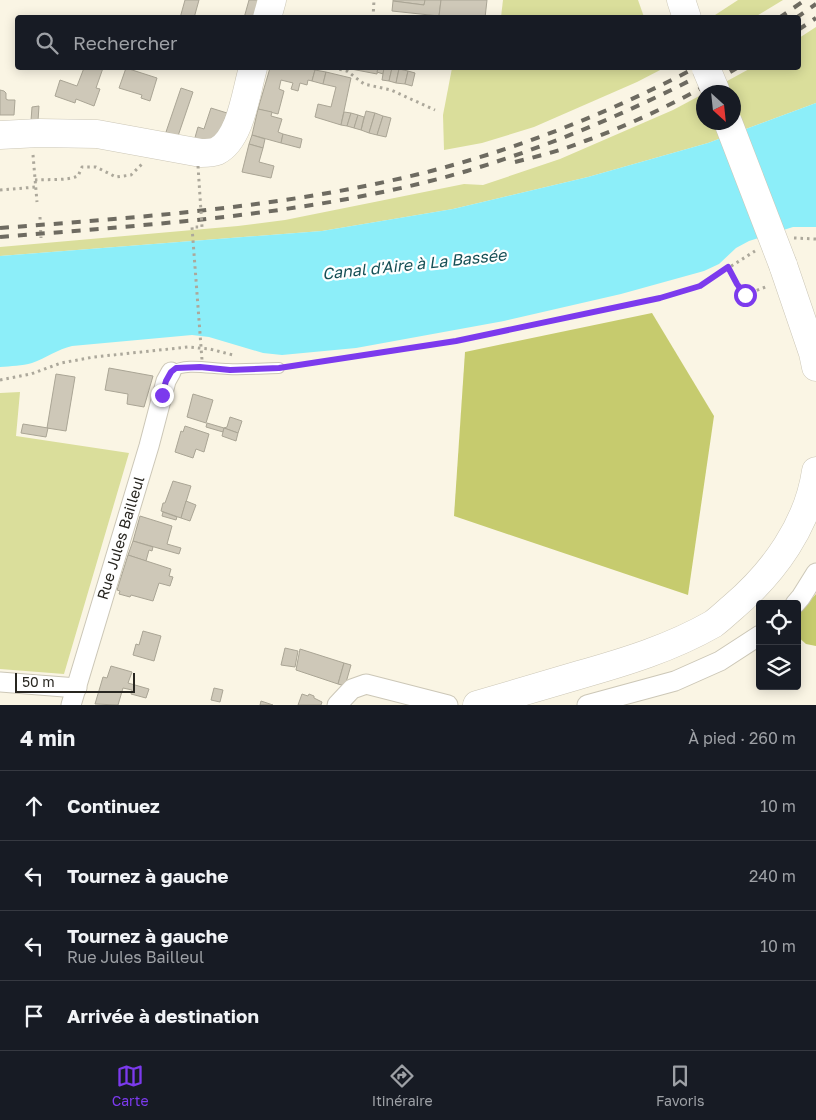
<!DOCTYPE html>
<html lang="fr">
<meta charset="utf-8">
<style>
:root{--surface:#171b24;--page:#20242c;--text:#f1f3f6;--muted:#9ea1a6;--line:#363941;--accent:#7c3aed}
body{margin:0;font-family:"Golos Text",sans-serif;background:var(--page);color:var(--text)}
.controls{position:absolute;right:15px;bottom:15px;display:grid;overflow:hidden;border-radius:5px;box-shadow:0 2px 12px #0003}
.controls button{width:45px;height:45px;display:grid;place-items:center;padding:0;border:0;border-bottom:1px solid var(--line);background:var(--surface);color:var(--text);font:25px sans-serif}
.compass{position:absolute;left:696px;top:85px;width:45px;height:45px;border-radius:50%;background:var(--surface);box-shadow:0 2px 12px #0003;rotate:153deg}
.scale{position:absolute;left:15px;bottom:12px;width:120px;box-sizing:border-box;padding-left:5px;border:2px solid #282620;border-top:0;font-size:14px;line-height:18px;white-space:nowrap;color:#282620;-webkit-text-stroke:4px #fff;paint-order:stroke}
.stop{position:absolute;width:15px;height:15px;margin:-11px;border:4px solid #7c3aed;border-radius:50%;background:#fff}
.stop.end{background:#7c3aed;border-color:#fff;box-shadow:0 1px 5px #0008}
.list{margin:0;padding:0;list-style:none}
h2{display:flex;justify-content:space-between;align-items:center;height:65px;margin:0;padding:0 20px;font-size:21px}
h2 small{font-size:16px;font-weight:400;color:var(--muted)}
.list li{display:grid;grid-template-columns:32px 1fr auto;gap:15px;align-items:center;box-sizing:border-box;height:70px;padding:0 20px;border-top:1px solid var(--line)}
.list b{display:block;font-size:19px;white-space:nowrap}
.list p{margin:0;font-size:16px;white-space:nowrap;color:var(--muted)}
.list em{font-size:16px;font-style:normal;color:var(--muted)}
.icon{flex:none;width:28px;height:28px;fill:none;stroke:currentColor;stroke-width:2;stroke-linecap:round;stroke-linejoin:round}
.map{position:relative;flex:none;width:816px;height:705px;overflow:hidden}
.search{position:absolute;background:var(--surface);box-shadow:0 2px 12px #0003;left:15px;right:15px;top:15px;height:55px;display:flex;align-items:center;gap:12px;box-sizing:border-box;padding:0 18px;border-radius:5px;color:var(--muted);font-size:19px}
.sheet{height:345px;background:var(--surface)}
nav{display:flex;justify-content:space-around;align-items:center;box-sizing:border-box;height:70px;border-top:1px solid var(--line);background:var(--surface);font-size:14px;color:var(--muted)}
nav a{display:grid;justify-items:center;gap:2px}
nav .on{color:var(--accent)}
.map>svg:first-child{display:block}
.green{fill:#dade9b}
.forest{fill:#c6cb6e}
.water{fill:#8ceef9}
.building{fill:#cec8b8;stroke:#aaa595}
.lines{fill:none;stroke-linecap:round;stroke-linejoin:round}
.lane-casing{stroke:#ccc7b7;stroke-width:12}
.street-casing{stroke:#ccc7b7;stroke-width:21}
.secondary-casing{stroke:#ccc7b7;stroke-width:29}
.path{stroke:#aca89b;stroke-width:3;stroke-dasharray:2.5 4;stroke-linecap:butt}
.lane{stroke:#fff;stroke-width:10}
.street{stroke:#fff;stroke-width:19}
.secondary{stroke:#fff;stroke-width:28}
.rail{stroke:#6e6b61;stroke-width:4;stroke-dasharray:9 9;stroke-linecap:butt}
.secondary-bridge-casing{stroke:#ccc7b7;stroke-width:29;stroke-linecap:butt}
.path-bridge{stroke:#aca89b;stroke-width:3;stroke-dasharray:2.5 4;stroke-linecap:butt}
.secondary-bridge{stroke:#fff;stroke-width:28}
.route{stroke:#7c3aed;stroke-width:6}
.labels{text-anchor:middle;stroke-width:4.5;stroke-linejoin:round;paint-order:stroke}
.street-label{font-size:15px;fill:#282620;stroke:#fff}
.water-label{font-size:16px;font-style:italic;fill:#165056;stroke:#fff}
</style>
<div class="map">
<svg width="816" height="705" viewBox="0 0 816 705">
<rect width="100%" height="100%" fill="#faf5e4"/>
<g class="green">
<polygon points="503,0 638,0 644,17 501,17"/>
<polygon points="738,0 783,0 755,17 712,17"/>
<polygon points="816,27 816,103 708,143 588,177 453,209 322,231 0,256 0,247 238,226 285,220 464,184 483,185 560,159 673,110 703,94 704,122 734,122 734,92 707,92 751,68 798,68 799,38"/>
<polygon points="452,68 664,68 637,82 534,127 482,143 444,150 443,115"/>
<polygon points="20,392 16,436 129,453 64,674 0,669 0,393"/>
</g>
<g class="forest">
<polygon points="652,313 714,416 688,595 454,516 465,352"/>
<polygon points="816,594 816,646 806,644 797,636 797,615"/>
</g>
<path class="water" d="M816,103V227H793L749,241L736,248L719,264L704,271L621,294L504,321L356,348L282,355L263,353L209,337L192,335L72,346C58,349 46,358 32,363C22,366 11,366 0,367V256L322,231L453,209L588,177L708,143Z"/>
<g class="building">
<polygon points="185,0 199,0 194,18 180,18"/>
<polygon points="249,0 263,0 258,18 244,18"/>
<polygon points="393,0 425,0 424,5 393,1"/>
<polygon points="425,0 441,0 439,16 392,11 393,1 424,5"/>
<polygon points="441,0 487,0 485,18 439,16"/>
<polygon points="84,68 103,68 96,88 100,89 94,106 76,99 75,103 55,96 60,80 77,86"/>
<polygon points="126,68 157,78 150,101 141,98 142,95 119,88"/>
<polygon points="270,68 307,68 315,70 312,81 308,80 307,85 300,83 298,91 291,89 293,83 281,80 279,89 284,91 278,114 258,109"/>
<polygon points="346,68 378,68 377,74"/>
<polygon points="378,68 384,68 383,74 377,72"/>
<polygon points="384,68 392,68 389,81 382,80"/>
<polygon points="392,68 399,69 396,83 389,81"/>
<polygon points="399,69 408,71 405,84 396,83"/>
<polygon points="315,70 326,72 323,84 312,81"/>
<polygon points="408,71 415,73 412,86 405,84"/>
<polygon points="326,72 351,78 341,125 315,117 318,104 331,107 336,87 323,84"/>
<polygon points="181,88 193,92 178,136 166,132"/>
<polygon points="0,90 4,91 6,93 6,99 8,100 15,100 14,115 0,115"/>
<polygon points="39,106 38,121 31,121 32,107"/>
<polygon points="211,108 227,113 218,137 202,144 194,141 198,127 204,129"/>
<polygon points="258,109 272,112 271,116 282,119 278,132 283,134 281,143 252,135"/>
<polygon points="366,111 375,113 369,133 361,130"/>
<polygon points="344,112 351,113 347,126 341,125"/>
<polygon points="351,113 358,115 354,128 347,126"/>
<polygon points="375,113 383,116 377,135 369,133"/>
<polygon points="358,115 364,117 361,130 354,128"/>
<polygon points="383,116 391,118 386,137 377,135"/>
<polygon points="283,134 302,139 300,148 281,143"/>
<polygon points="252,135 265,139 263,148 249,144"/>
<polygon points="249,144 263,148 259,162 274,166 271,178 242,172"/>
<polygon points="109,368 153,376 144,407 127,404 128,394 105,390"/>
<polygon points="56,374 75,377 66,431 47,428"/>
<polygon points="193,394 213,400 206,423 187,417"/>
<polygon points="230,417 242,421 238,433 224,428 227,427"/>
<polygon points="207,423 224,428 223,432 206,427"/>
<polygon points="23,424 48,428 46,437 21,433"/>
<polygon points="185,426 209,434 204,452 196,449 193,458 175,452 181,431 183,432"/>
<polygon points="224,428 238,433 236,441 222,436"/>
<polygon points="173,481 191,486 181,518 161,511 163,503 165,503"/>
<polygon points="186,501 196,505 190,521 181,518"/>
<polygon points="163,512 177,517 176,520 162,516"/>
<polygon points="140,516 172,526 167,544 181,548 179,554 133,541"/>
<polygon points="133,541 153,547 152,551 149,550 146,561 128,555"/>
<polygon points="128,555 171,569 169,576 173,577 170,586 159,583 153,601 131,595 130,597 119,594 120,591 117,590"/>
<polygon points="143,631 161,636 154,661 133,655 136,644 139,645"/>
<polygon points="285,648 298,651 295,667 281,665"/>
<polygon points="300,649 344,663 338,684 296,670"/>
<polygon points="344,663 351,665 345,686 338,684"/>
<polygon points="111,666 132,672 128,683 149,689 146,698 131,694 132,690 123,688 118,705 95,704 103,677 107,678"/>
<polygon points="214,688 223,690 220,702 211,700"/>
<polygon points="302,694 308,696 309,694 314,696 314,698 322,702 321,705 298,705"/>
<polygon points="261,701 273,705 260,705"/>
</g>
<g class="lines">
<g class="lane-casing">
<path id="lane" d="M171,372C186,362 211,369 228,369C245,370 262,368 279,368"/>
</g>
<g class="street-casing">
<g id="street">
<polyline points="795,604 801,597 816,573"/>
<polyline points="0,682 77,688"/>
<polyline points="71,705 149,446 166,381 171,372"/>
<polyline points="337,705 352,689 366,684 448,705"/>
<polyline points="587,705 675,681 720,661 760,635"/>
</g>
</g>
<g class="secondary-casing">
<g id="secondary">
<polyline points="681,0 687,18"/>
<polyline points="267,18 272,0"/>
<path d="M0,135L39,133L97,134L201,153C206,153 212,153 217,151C241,139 246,91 253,68"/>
<polyline points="783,265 813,353 816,367"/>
<path d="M477,705C511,695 545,685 579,675C625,662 671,648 713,624C720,619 727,612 733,607C774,572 808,525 816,471"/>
</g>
</g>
<g class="path">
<polyline points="373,18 374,0"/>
<polyline points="333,68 347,71 364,84 391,90 435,110"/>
<polyline points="33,155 37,202"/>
<path d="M35,180C49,179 66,181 78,176L82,167H96L116,177L131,175L142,164"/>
<polyline points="0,190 36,187"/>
<polyline points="40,217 41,238"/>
<polyline points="794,238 816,239"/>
<polyline points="728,267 737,284 745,295 768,286"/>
<polyline points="290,366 456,341 660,298 700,286 755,251"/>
<polyline points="0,380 31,374 61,363 94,357 188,347 210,349 233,355"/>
</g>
<use href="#lane" class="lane"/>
<use href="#street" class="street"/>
<use href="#secondary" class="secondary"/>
<g class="rail">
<polyline points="779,18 805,0"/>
<polyline points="796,18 816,4"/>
<polyline points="798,30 816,18"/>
<path d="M515,162C539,156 563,150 585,141C638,122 689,96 737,68"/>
<path d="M0,228C144,217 291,207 431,171C523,147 611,112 695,68"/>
<path d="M0,237C156,224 316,215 467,171C553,145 635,110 714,68"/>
</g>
<g class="secondary-bridge-casing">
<g id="secondary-bridge">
<polyline points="706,68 716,92"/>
<polyline points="728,122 783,265"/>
</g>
</g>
<polyline class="path-bridge" points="198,166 202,227 192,227 202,360"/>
<use href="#secondary-bridge" class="secondary-bridge"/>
</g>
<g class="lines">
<polyline class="route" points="162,395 166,381 171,372 176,368 200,367 230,370 279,368 456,341 660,298 700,286 728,267 737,284 745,295"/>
</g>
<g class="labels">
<g class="street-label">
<text transform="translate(121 538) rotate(-73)" y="5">Rue Jules Bailleul</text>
</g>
<g class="water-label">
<text transform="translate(414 264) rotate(-6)" y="6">Canal d'Aire à La Bassée</text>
</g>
</g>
</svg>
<div class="controls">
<button><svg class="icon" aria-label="locate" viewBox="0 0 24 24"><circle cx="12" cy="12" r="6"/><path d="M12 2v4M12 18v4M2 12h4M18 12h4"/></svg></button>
<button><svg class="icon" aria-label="layers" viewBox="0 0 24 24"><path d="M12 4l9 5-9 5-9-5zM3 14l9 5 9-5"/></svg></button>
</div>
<svg class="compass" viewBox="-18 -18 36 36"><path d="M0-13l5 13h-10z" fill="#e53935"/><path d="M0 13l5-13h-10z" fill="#9ea1a6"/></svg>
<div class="scale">50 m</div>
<div class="stop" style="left:745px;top:295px"></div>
<div class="stop end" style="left:162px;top:395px"></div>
<div class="search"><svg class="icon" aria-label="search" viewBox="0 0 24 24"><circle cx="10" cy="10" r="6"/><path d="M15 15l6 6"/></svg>Rechercher</div>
</div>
<section class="sheet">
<h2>4 min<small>À pied · 260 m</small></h2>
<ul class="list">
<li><svg class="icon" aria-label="ahead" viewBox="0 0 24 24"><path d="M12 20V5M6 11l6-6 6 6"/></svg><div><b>Continuez</b></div><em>10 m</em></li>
<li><svg class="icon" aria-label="left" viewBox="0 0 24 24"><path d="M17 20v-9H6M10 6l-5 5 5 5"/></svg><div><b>Tournez à gauche</b></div><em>240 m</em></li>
<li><svg class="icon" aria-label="left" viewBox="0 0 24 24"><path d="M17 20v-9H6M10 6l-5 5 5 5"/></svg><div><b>Tournez à gauche</b><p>Rue Jules Bailleul</p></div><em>10 m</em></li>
<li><svg class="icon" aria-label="arrive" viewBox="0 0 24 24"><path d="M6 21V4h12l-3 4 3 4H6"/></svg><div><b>Arrivée à destination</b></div></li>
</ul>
</section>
<nav>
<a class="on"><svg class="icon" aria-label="map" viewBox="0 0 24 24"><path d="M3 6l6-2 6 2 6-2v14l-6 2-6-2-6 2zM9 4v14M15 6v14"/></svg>Carte</a>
<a><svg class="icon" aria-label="directions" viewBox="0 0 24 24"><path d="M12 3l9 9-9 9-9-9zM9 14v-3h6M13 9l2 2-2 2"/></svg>Itinéraire</a>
<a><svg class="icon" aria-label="saved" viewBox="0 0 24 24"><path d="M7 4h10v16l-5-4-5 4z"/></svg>Favoris</a>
</nav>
